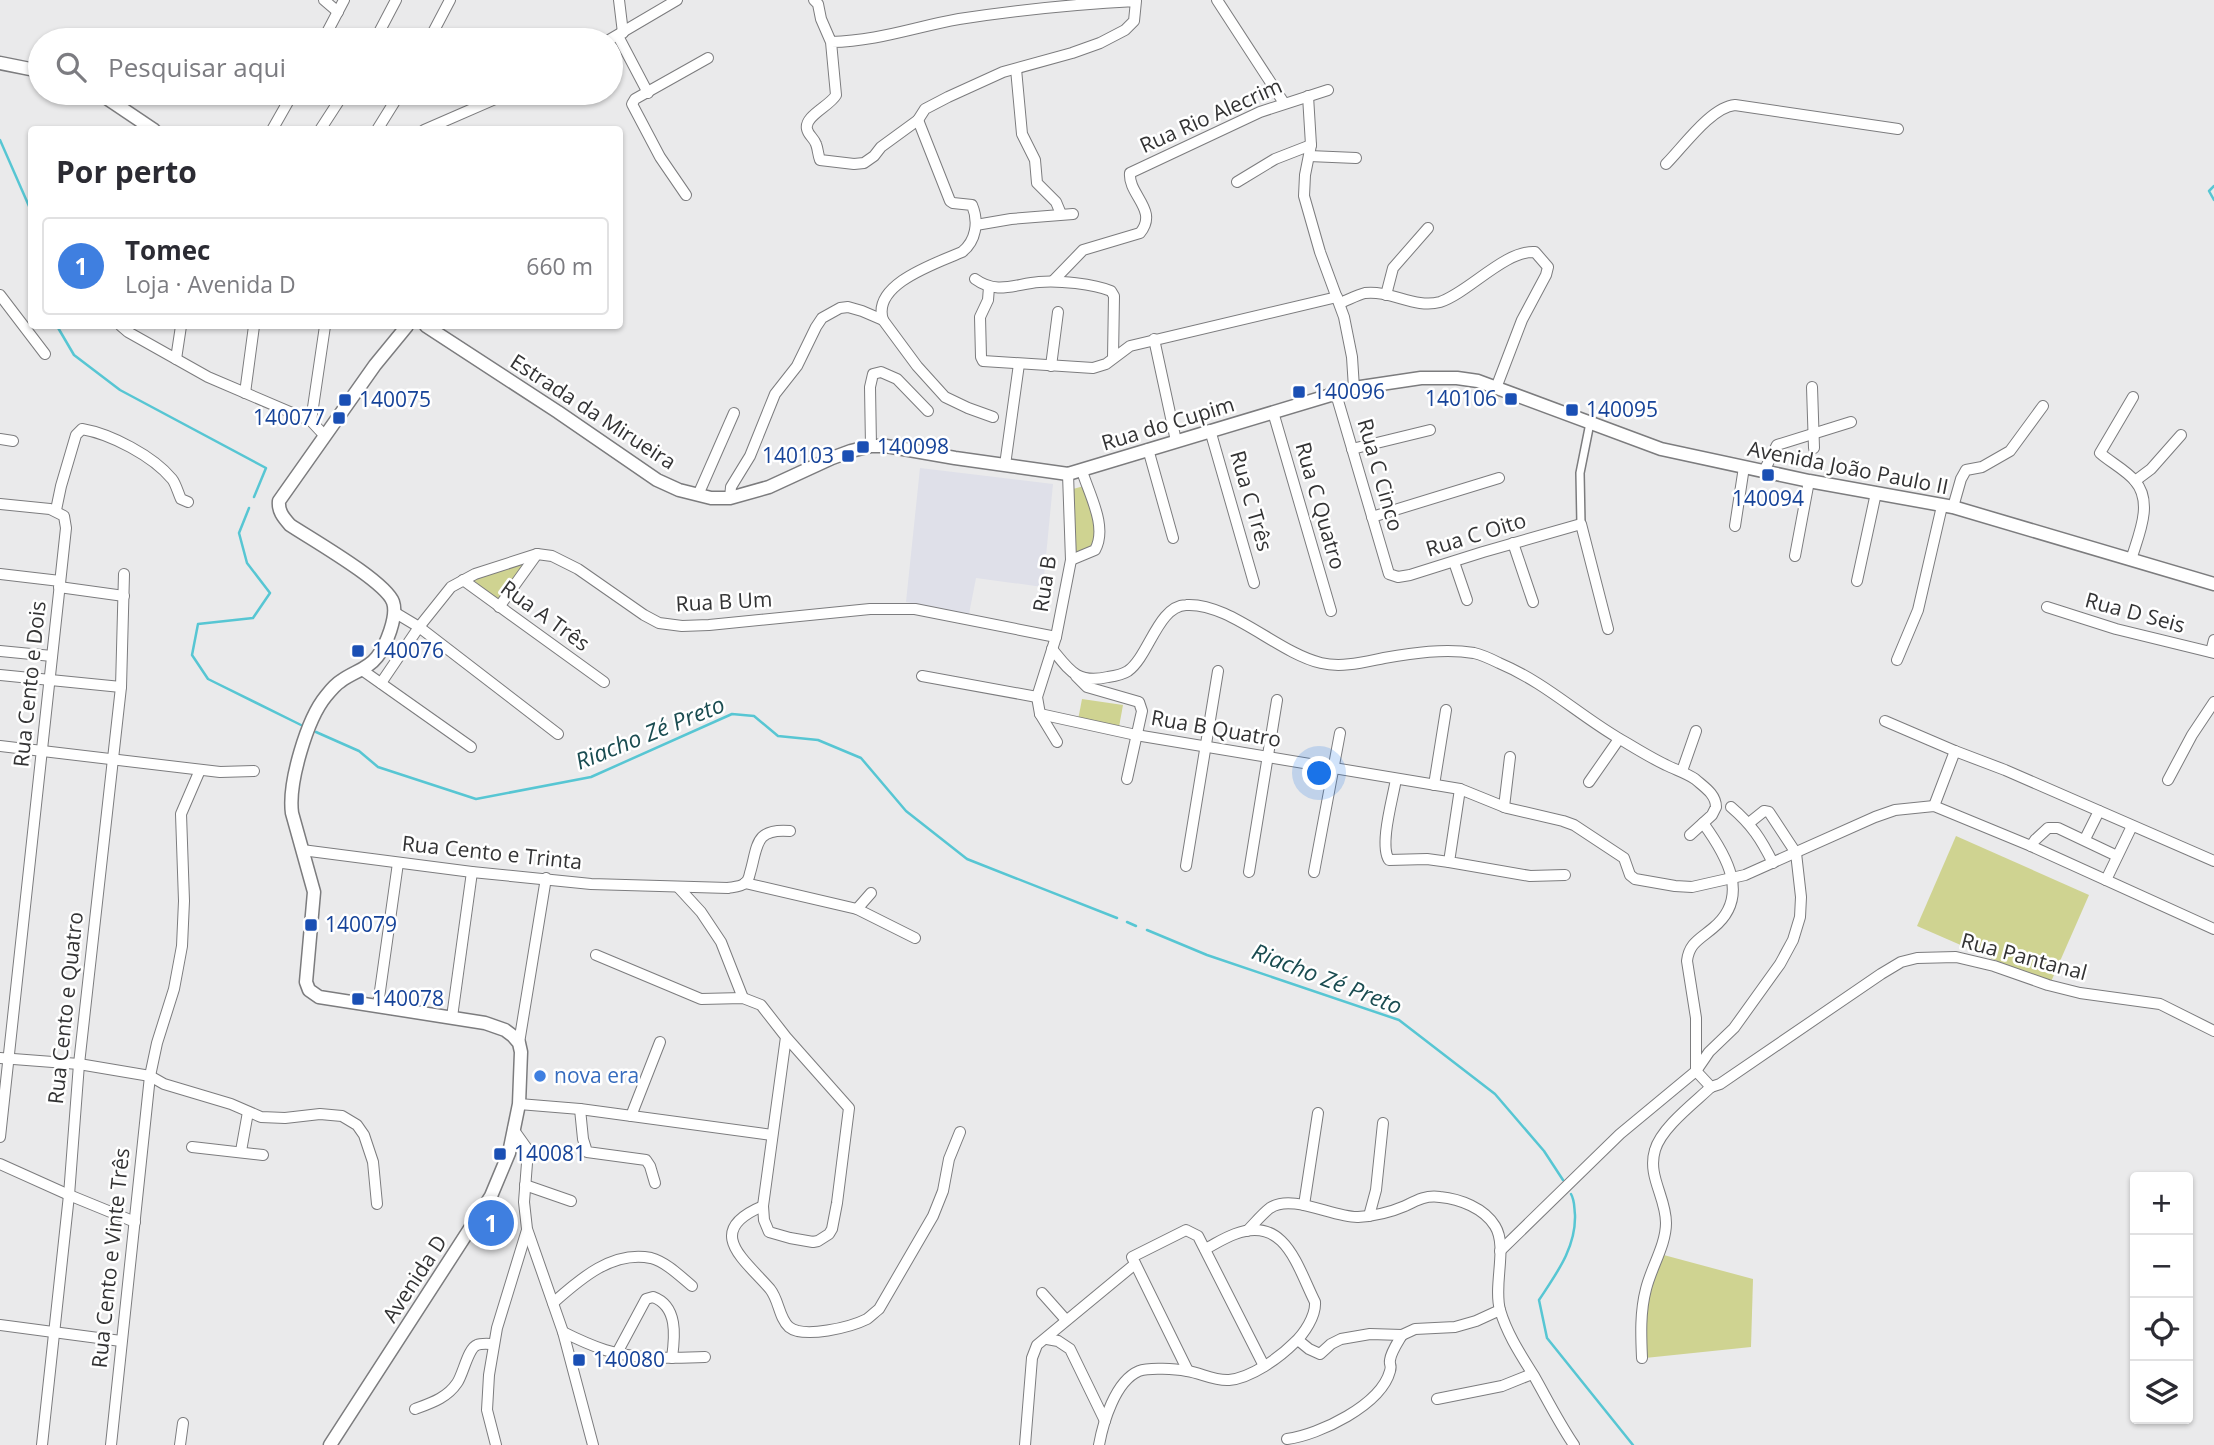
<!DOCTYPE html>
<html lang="pt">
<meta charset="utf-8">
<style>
:root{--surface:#fff;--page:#f7f7f7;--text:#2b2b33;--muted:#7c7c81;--line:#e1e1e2;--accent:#702ea3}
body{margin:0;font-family:"Open Sans",sans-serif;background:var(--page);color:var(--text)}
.controls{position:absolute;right:21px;bottom:21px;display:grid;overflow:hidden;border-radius:7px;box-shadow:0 2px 5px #0004}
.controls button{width:63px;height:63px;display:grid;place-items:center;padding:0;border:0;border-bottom:2px solid var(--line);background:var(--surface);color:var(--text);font:35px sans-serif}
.you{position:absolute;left:1320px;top:774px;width:24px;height:24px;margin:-18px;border:5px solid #fff;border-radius:50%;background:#1a73e8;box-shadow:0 0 0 10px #1a73e833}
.badge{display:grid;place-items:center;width:46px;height:46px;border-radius:50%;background:var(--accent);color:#fff;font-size:23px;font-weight:700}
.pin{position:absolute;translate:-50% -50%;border:4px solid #fff;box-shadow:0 2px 7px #0006}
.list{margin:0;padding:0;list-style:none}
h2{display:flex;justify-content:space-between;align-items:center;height:91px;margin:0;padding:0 28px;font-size:30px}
h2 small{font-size:23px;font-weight:400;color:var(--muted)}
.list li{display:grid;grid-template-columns:46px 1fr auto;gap:21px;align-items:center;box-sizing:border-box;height:98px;margin:0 14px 14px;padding:0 14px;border:2px solid var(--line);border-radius:7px}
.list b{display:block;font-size:26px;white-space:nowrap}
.list p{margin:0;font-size:23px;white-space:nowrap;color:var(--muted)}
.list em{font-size:23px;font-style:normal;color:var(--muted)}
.icon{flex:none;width:38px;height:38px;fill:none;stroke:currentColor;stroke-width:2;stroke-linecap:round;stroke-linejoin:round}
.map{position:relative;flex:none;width:2214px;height:1445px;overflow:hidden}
.search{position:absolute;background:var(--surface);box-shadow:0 2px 5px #0004;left:28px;top:28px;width:595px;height:77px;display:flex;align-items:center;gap:18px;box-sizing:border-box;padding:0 24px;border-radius:38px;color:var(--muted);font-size:26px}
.panel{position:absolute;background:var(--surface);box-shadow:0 2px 5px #0004;left:28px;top:126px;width:595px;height:203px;border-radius:7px}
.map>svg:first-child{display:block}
.built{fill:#dfe0e9}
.green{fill:#cfd391}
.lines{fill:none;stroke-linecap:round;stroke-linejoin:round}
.stream{stroke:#57c6d3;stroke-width:2.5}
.pedestrian-casing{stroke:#7c7c7e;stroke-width:10}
.minor-casing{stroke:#7c7c7e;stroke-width:12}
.secondary-casing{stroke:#7c7c7e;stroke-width:15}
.pedestrian{stroke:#fff;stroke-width:7}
.minor{stroke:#fff;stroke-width:10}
.secondary{stroke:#fff;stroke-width:12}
.transit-dot{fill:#1a4fb4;stroke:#fff;stroke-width:2.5}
.shop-dot{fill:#3f7fe0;stroke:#fff;stroke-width:2.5}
.labels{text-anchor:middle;stroke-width:5;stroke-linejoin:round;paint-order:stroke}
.street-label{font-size:21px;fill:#333334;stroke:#fff}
.transit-label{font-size:21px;fill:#164399;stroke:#fff;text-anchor:start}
.shop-label{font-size:21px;fill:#366cbe;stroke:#fff;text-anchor:start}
.water-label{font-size:23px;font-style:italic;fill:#1a4c51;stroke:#fff}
</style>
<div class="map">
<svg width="2214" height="1445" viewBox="0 0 2214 1445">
<rect width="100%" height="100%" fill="#eaeaeb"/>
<polygon class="built" points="920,468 1053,484 1043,587 976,578 969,614 906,602"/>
<g class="green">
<polygon points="1084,486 1098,529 1091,548 1076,554 1073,489"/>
<polygon points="526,560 528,562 499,602 472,579"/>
<polygon points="1082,699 1123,705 1119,727 1078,720"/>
<polygon points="1956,836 2089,895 2050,984 1917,926"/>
<polygon points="1660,1254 1753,1279 1751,1347 1645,1358 1645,1311"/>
</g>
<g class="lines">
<g class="stream">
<polyline points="0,140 32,213"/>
<polyline points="2214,186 2209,191 2214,200"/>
<polyline points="57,326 74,355 120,390 266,468 254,497"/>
<polyline points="249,508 239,533 247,563 270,593 253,618 198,624 192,655 208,679 301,725"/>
<polyline points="316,732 359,751 378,767 476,799 591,777 732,714 754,716 778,736 818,740 861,758 906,811 967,859 1117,918"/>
<polyline points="1127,922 1136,926"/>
<polyline points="1147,930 1207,955 1399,1020 1495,1094 1544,1151 1563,1180"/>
<path d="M1571,1194C1575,1201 1574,1207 1575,1215C1576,1248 1556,1274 1539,1300L1547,1338L1633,1445"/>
</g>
<g class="pedestrian-casing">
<polyline id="pedestrian" points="1581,524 1580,473 1590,423"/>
</g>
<g class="minor-casing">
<g id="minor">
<polyline points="324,0 338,12"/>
<polyline points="619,0 623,33"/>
<path d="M814,0L818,4L821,19L831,42C878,41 914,27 959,19C1018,10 1077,4 1136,1L1134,21L1125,30L1100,43L1072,53L1003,72L948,97L925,109L918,120L881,147L874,156L864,163L854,164L820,160C818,155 818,149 816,144C814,138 808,135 807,129C804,116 830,106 836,95L831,42"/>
<polyline points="1217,0 1284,103"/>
<polyline points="618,36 648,93"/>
<polyline points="323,40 344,0"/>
<polyline points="375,40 396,0"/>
<polyline points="429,40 450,0"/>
<polyline points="609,40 677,0"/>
<polyline points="1016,69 1022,134 1035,160 1037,183 1056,202 1061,214"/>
<polyline points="383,93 395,100"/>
<polyline points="1308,96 1311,145 1305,175 1304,196 1320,252 1344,317 1352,357 1354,388"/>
<polyline points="272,130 293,93"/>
<polyline points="320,130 344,93"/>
<polyline points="377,130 400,93"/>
<polyline points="424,130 509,93"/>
<polyline points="1309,156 1356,158"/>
<path d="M1666,164C1683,147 1711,107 1735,105L1898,129"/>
<polyline points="1237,182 1275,159 1311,145"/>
<polyline points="686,195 660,157 632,104 635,99 708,58"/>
<polyline points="976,225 1011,219 1073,214"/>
<path d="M975,279C997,295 1015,284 1039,282C1058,280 1094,284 1111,291L1114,296L1113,358"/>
<path d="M1053,281L1083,250L1140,233C1159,210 1128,195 1130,173L1260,112L1328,90"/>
<polyline points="989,287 988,300 980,317 981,357 983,361 1093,368 1106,364 1130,346 1337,297"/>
<polyline points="0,295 45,354"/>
<polyline points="1386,295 1393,268 1428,228"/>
<path d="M1340,303C1348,300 1357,295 1365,293C1391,290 1415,309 1440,302C1468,293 1505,250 1535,252L1548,267L1546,275L1522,320L1496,388"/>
<path d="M883,320C871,284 937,263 962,252C976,241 979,222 972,205L953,203L950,201L918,120"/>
<polyline points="121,326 128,332 208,377 311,421 325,436"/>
<polyline points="1154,339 1176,441"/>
<polyline points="176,359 181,326"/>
<polyline points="1051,366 1058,312"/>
<polyline points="1812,387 1814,448"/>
<polyline points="245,393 254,326"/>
<polyline points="1336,394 1389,574 1398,577 1410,575 1483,552 1581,524 1608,629"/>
<polyline points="1273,412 1331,611"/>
<polyline points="311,421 325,326"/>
<polyline points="1210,430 1254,583"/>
<polyline points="0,439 13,441"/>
<polyline points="871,446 870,387 873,374 881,372 897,379 928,411"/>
<polyline points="1148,449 1173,538"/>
<polyline points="1352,449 1430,430"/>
<polyline points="1005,465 1019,364"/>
<polyline points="1764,471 1777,445 1851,422"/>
<polyline points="2135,481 2151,469 2181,435"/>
<polyline points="698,495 734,413"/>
<polyline points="730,498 731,487 750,456 775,394 797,366 816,327 822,318 840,308 848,307 862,311 883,320 917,366 945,397 968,408 993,417"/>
<polyline points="0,504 50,509 64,516 66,528 0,1137"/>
<polyline points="1953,507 1961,479 1966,470 1982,467 2010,451 2043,406"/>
<path d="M56,510L61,486L76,435L82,429C111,434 153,456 172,479C176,484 178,493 181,499L188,502"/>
<polyline points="1372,517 1499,478"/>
<polyline points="1735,526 1744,467"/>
<polyline points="1513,543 1533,602"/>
<polyline points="1795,556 1809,481"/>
<path d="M1071,560L1095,550C1108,527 1089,494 1082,471"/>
<path d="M2131,560C2138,536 2154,503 2135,481C2126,470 2110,462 2100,453L2133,397"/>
<polyline points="1454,562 1467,600"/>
<polyline points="0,574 60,581"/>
<polyline points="463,580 604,682"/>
<polyline points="1857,581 1876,493"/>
<polyline points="59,587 124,596"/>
<polyline points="499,607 537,554"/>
<polyline points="2047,607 2116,629 2214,653"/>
<polyline points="394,612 419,627 558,734"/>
<path d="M1052,649C1070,671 1077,684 1108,677C1115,676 1122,675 1128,671C1149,656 1158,606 1186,605C1229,602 1278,653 1321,663C1342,668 1364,662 1384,658C1413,653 1445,648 1474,653C1483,655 1491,659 1499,663C1544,682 1574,711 1615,736C1632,746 1649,757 1666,765C1676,770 1686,773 1695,779C1704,787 1716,794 1716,807L1712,815L1690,835"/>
<polyline points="0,651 52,656"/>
<polyline points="2211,652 2214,640"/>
<polyline points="1897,660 1918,610 1942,506"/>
<polyline points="362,670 471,747"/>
<polyline points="0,675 121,687"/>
<polyline points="922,676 1037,697"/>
<polyline points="1076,676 1087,687 1139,702 1142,711 1127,779"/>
<polyline points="381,683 419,627 451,587 475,574 537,554 552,556 578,569 644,615 659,623 682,626 709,625 870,609 915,609 1056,637"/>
<polyline points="1040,714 1136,735 1460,789 1507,808 1563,821 1574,825 1624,858 1630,875 1635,879 1675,886 1692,887 1745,875 1875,817 1895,810 1934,806 2031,846 2214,929"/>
<polyline points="1885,721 1955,751 2005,770 2214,861"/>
<polyline points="1057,742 1040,714 1037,697 1056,637 1071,560 1068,474"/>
<polyline points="0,746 220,772 254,771"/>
<polyline points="1682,771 1696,731"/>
<path d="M1396,779C1393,798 1379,845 1389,860L1427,859L1449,862"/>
<polyline points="2168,780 2192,735 2214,702"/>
<polyline points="1589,782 1619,739"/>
<polyline points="1434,785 1446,710"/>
<polyline points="1460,789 1449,862 1530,876 1565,875"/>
<polyline points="1934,806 1955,751"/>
<polyline points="1504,807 1510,757"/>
<path d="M1731,807C1752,825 1761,839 1773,863"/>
<path d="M1703,823C1727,856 1751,897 1713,928C1700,939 1689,943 1687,961L1696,1018V1071L1711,1087L1720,1084L1881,974L1901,962L1917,958L1956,957L1994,966L2048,985L2080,993L2160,1004L2214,1031"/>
<polyline points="2085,839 2099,811"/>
<polyline points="2031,846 2035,840 2048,828 2058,828 2117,856"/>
<path d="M302,850L472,872L591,884L728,888C733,887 741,887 745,883C748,881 749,878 750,873C758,846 754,828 790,831"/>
<polyline points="1186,866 1218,671"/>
<polyline points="1249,872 1277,700"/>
<polyline points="1314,872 1340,733"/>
<polyline points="2106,880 2132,826"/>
<polyline points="745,883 857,909 915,938"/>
<polyline points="678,887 701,912 721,942 743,998"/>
<polyline points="857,909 871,893"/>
<polyline points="596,955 701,999 743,998 761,1005 786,1037 849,1108 837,1203 832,1229 829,1234 818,1241 813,1242 790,1238 769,1232 764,1220 763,1206 786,1037"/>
<polyline points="378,1005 398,863"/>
<polyline points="452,1017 472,872"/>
<polyline points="519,1043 546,878"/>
<polyline points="0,1058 79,1064 150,1076 164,1084 231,1104 261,1117 285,1118 320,1114 342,1116 357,1125 364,1135 373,1162 377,1204"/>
<polyline points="519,1104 580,1109 772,1135"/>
<polyline points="580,1109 583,1139 587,1152 646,1160 650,1166 655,1183"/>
<polyline points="631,1116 660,1042"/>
<polyline points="513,1129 528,1150 524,1202 527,1229 563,1332 593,1445"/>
<polyline points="192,1147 263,1155"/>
<polyline points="241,1151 248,1112"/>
<polyline points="0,1164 69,1195 135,1222"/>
<polyline points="525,1185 571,1201"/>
<polyline points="1304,1205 1318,1113"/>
<path d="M763,1206C703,1231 744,1259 770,1289C779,1300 779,1318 789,1327C804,1339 851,1327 867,1319C871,1316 875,1312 879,1309L933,1216L943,1191L949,1159L960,1132"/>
<polyline points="1369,1216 1376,1190 1383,1123"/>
<path d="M1247,1231C1255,1223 1262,1214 1270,1208C1292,1193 1334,1218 1358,1217C1374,1216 1391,1212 1405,1206C1417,1200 1426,1195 1440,1197C1460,1199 1484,1208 1495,1226C1508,1247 1493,1284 1500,1310C1507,1334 1521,1355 1534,1376C1547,1399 1559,1423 1574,1445"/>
<polyline points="1500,1251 1620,1134 1696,1071 1709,1052 1734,1028 1780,964 1793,940 1800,917 1801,897 1796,853 1769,812 1764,811 1749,823"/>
<polyline points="1042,1293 1066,1320"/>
<path d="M553,1303C579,1280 612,1250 651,1258C666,1262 680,1276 692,1286"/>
<polyline points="0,1325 121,1341"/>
<path d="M563,1332C577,1339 590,1345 605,1350C637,1360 672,1358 705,1357"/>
<polyline points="1047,1339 1058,1341 1070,1349 1105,1421"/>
<polyline points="1298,1340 1309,1349 1320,1354 1331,1344 1341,1339 1370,1334 1402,1335 1415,1329 1455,1327 1476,1321 1500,1310"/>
<path d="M617,1353L646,1299L653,1297C678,1306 675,1336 672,1358"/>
<path d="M1642,1358C1641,1335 1640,1312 1646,1289C1651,1268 1666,1245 1666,1223C1666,1197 1647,1176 1655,1150C1661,1128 1694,1103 1711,1087"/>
<polyline points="1188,1371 1132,1257 1186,1230 1198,1236 1264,1366"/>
<polyline points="1437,1399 1502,1386 1532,1374"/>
<path d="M415,1409C431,1403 447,1398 457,1383C463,1375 468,1348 477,1345C481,1343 489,1344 494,1344"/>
<path d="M1287,1439C1319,1435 1381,1405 1390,1371C1392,1364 1389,1366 1390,1360C1391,1352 1398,1342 1402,1335"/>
<polyline points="42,1445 69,1195 79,1064 121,687 124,574"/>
<polyline points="111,1445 150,1076 157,1043 174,989 182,946 184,901 181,814 200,770"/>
<polyline points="180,1445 183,1423"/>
<polyline points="496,1445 487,1410 489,1375 497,1328 527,1230"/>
<polyline points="1025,1445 1032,1358 1037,1345 1135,1264"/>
<path d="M1099,1445C1103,1423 1115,1381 1139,1371C1149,1367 1176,1369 1187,1371C1201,1373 1214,1381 1229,1380C1251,1378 1279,1358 1294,1343C1304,1334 1316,1316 1315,1302C1297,1266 1285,1215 1235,1234C1224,1238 1215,1244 1205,1249"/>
</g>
</g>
<g class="secondary-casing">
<g id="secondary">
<polyline points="0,63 40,71"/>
<polyline points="99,93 154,130"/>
<polyline points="426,326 558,412 657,480 679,490 711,498 730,498 769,487 832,458 851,451 871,446 886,446 955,458 1068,474 1354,388 1421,378 1457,378 1478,381 1661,449 1809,481 1953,507 2214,584"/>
<path d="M330,1445L491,1196L509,1153L519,1104L521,1052L519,1043L513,1036L505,1030L485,1023L319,997L309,990L306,982L314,892L292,813C288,783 307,719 326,696C330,691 336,684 341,681C353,672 368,669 377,657C386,646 398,616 393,602C385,581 311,539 290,525C283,517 278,511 279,501L375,365L407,326"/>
</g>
</g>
<use href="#pedestrian" class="pedestrian"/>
<use href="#minor" class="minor"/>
<use href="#secondary" class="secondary"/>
</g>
<g class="transit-dot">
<rect x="1292" y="385" width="14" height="14" rx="3.5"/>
<rect x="1504" y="392" width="14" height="14" rx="3.5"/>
<rect x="338" y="393" width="14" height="14" rx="3.5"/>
<rect x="1565" y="403" width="14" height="14" rx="3.5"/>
<rect x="332" y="411" width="14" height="14" rx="3.5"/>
<rect x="856" y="440" width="14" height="14" rx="3.5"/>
<rect x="841" y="449" width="14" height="14" rx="3.5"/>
<rect x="1761" y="468" width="14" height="14" rx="3.5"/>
<rect x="351" y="644" width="14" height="14" rx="3.5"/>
<rect x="304" y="918" width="14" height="14" rx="3.5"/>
<rect x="351" y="992" width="14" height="14" rx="3.5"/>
<rect x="493" y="1147" width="14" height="14" rx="3.5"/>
<rect x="572" y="1353" width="14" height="14" rx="3.5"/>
</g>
<circle class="shop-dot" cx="540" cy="1076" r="7"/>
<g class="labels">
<g class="street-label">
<text transform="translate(1211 116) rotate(-24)" y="7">Rua Rio Alecrim</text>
<text transform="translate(593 412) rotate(33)" y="7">Estrada da Mirueira</text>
<text transform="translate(1168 424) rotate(-17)" y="7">Rua do Cupim</text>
<text transform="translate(1848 468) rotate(11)" y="7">Avenida João Paulo II</text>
<text transform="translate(1380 475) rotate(74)" y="7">Rua C Cinco</text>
<text transform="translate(1251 501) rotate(74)" y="7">Rua C Três</text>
<text transform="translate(1320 506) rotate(74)" y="7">Rua C Quatro</text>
<text transform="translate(1476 535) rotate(-17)" y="7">Rua C Oito</text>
<text transform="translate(1045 584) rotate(-81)" y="7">Rua B</text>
<text transform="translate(724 602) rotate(-3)" y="7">Rua B Um</text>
<text transform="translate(2135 613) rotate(15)" y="7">Rua D Seis</text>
<text transform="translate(545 616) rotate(36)" y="7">Rua A Três</text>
<text transform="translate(30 684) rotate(-84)" y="7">Rua Cento e Dois</text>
<text transform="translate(1216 729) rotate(10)" y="7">Rua B Quatro</text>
<text transform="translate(492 853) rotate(6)" y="7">Rua Cento e Trinta</text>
<text transform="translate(2024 957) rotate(15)" y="7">Rua Pantanal</text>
<text transform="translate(66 1008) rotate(-84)" y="7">Rua Cento e Quatro</text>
<text transform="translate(111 1258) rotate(-84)" y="7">Rua Cento e Vinte Três</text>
<text transform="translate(415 1279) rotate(-57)" y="7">Avenida D</text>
</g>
<g class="transit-label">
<text x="1313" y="399">140096</text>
<text x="1497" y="406" text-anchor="end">140106</text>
<text x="359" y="407">140075</text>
<text x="1586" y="417">140095</text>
<text x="325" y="425" text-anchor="end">140077</text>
<text x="877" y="454">140098</text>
<text x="834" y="463" text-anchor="end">140103</text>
<text x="1768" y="506" text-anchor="middle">140094</text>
<text x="372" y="658">140076</text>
<text x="325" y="932">140079</text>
<text x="372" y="1006">140078</text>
<text x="514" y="1161">140081</text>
<text x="593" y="1367">140080</text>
</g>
<g class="shop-label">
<text x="554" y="1083">nova era</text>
</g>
<g class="water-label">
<text transform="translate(650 733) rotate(-22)" y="8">Riacho Zé Preto</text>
<text transform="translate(1327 979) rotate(21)" y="8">Riacho Zé Preto</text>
</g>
</g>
</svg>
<div class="controls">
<button>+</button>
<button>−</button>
<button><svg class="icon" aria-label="locate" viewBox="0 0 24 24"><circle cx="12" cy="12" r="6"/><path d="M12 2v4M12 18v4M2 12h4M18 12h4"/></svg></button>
<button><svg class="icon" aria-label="layers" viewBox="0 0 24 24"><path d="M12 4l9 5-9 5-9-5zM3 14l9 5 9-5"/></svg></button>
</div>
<div class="you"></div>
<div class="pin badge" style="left:491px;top:1223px;background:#3f7fe0">1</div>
<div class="search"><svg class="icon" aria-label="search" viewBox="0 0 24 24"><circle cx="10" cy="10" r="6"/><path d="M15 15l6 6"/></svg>Pesquisar aqui</div>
<section class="panel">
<h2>Por perto<small></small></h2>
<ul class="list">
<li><span class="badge" style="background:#3f7fe0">1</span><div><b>Tomec</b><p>Loja · Avenida D</p></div><em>660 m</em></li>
</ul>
</section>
</div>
